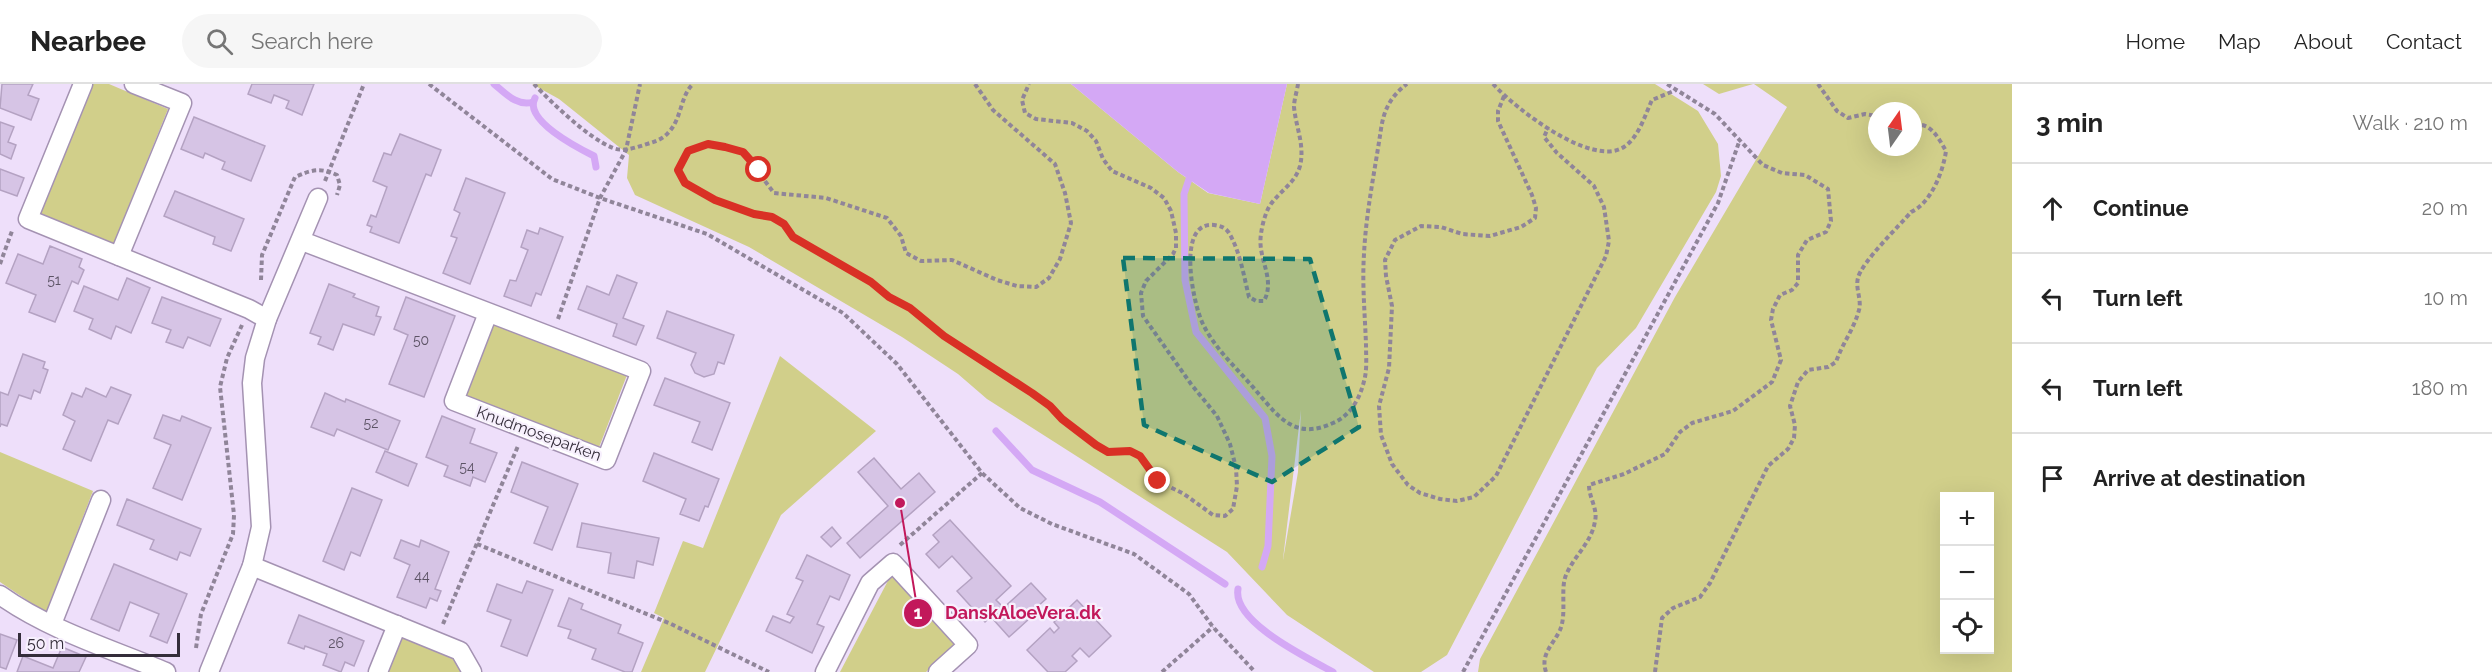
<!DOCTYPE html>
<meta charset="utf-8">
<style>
:root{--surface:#fff;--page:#f6f6f6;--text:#222;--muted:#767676;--line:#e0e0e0}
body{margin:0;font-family:Raleway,sans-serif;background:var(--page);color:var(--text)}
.controls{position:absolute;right:18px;bottom:18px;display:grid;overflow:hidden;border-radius:0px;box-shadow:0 6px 24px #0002}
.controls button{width:54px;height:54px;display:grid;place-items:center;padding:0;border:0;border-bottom:2px solid var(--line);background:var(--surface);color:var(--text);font:30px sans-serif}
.compass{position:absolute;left:1868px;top:18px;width:54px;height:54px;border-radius:50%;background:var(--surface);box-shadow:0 6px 24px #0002;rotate:14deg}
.scale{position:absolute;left:18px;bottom:15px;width:162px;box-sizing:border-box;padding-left:6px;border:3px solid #342d3a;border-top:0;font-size:16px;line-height:21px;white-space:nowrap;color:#342d3a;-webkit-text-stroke:4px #f7f0fd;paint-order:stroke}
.stop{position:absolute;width:18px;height:18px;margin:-14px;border:4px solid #d93025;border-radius:50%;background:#fff}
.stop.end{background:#d93025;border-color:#fff;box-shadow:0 2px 6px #0008}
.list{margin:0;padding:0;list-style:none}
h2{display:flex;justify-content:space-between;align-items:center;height:78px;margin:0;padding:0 24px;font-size:26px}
h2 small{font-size:20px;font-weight:400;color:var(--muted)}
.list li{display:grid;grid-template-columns:39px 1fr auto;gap:18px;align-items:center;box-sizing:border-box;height:90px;padding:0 24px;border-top:2px solid var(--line)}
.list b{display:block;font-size:22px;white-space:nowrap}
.list em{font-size:20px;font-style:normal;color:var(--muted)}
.icon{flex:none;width:33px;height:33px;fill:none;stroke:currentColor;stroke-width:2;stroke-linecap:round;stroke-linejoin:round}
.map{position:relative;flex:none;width:2012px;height:588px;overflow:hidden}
header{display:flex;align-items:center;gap:36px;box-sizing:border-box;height:84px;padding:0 30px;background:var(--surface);border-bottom:2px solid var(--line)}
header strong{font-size:28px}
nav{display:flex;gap:33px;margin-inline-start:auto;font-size:21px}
.search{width:420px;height:54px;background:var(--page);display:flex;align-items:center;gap:15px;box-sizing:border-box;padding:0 21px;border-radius:33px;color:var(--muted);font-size:22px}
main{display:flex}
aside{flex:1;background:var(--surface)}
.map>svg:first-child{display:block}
.green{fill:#d1cf8a;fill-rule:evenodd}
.water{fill:#d4a8f5}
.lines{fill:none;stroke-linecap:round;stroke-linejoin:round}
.stream{stroke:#d4a8f5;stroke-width:7}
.building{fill:#d6c4e5;stroke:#b4a2c2;stroke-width:1.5}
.street-casing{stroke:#a492b2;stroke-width:21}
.path{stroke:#908599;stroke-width:4;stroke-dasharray:4.5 3;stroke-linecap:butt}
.street{stroke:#fff;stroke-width:18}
.route{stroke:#d93025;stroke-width:8}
.marked{fill:#0f766e;fill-opacity:0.2;stroke:#0f766e;stroke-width:4.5;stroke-dasharray:12 8;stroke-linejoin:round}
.labels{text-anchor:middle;stroke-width:4.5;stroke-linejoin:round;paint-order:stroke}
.number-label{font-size:14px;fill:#5c5365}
.street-label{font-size:16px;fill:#342d3a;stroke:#f7f0fd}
.leader{fill:none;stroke:#c2185b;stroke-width:2}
.callout-dot{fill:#c2185b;stroke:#f7f0fd;stroke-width:2}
.mark-label{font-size:18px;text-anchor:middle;font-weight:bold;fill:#fff}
.callout-label{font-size:18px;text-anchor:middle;font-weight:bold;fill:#c2185b;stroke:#f7f0fd;stroke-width:4.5;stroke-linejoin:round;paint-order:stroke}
</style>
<header>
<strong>Nearbee</strong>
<div class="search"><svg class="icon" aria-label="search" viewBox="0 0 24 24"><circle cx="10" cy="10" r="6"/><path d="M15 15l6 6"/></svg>Search here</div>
<nav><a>Home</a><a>Map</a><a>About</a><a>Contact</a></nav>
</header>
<main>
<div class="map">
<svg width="2012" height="588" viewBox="0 0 2012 588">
<rect width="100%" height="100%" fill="#eedffa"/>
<g class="green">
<polygon points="93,0 109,0 168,25 113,161 38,131"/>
<path d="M532,0H1071L1178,88L1208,109L1260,120L1287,0H1655L1698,27L1718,60L1721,92L1716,108L1636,244L1597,284L1447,571L1421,588H1374L1287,531L1227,468L987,315L958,290L902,253L749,163L635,111L627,94L629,71L559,15ZM1301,326L1298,388L1283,476V475Z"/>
<polygon points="1703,0 1753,0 1719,10"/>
<path d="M1754,0H2012V588H1478L1480,575L1675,213L1787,23ZM1877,27H1913V63H1877ZM1944,412H1990V566H1944Z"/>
<polygon points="491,238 627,291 598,366 462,313"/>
<polygon points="780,272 876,347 781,431 705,588 641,588 664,534 654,529 683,457 703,464"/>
<polygon points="0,368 93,407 46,529 0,498"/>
<polygon points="891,491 956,560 926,588 840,588"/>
<polygon points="400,551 457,574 462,588 385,588"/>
</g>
<polygon class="water" points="1071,0 1287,0 1260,120 1209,109 1178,88"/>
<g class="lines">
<g class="stream">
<path d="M494,0C505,9 517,23 533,18"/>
<path d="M535,14C523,36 578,64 594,72L596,83"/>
<polyline points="1189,95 1184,110 1185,196 1196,248 1265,334 1272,372 1268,462 1262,483"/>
<polyline points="996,347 1032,386 1100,418 1225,500"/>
<path d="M1238,505C1232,538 1308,574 1333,588"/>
</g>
</g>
<g class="building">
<polygon points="2,0 33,0 28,11 39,15 31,36 0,24"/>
<polygon points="252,0 314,0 302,31 286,24 289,17 274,11 271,19 248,10"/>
<polygon points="194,33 265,62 251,97 222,85 225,78 205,69 203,74 181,65"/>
<polygon points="0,38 14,43 8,58 16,61 11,75 0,70"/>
<polygon points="400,50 441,66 431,92 426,90 399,159 370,148 372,143 367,141 371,131 376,133 387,103 373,97 384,69 391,71"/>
<polygon points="0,85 24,94 17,112 0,106"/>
<polygon points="466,94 505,109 470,200 443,189 457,154 451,152 460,129 454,126"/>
<polygon points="175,107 244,135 231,167 213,160 215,153 164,132"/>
<polygon points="540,144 563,153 541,211 536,209 531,222 504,212 510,196 516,197 528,166 521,163 527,146 538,150"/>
<polygon points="50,162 82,175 79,183 84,186 78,200 72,197 55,238 29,228 36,211 6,199 18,170 43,180"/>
<polygon points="617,191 637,199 623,234 644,242 636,261 613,252 617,240 578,225 587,202 609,211"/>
<polygon points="127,194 150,204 131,249 116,242 111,255 89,245 93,235 74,227 84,202 118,216"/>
<polygon points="329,200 355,210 353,213 379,223 376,232 381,233 374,251 343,240 333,266 318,260 321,253 310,249"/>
<polygon points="162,213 221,235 210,262 188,253 183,264 166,258 171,246 152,239"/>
<polygon points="406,213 455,232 424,313 389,300 408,251 394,245"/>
<polygon points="667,227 734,251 724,280 718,278 714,290 704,293 695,289 691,281 696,269 657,254"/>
<polygon points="23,270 45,278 43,284 48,286 40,309 34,306 31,315 19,311 7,342 1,340 0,343 0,308 8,311"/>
<polygon points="665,294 730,319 712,366 692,358 700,338 654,321"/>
<polygon points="111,303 131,311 118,340 108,336 91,377 63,365 75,337 63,331 72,309 82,313 86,304 106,313"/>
<polygon points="325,309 345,318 346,315 400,337 388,366 337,345 334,352 311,343"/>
<polygon points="163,331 180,337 182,332 211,344 182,416 153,404 171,361 154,354"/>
<polygon points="442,332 475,345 470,359 497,369 485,398 473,393 470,402 444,392 448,382 426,373"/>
<polygon points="385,367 417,380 408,402 376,388"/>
<polygon points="654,369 719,395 708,423 705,422 699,437 680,430 686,415 643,397"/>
<polygon points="874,374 901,405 919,389 935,408 860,474 847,459 888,422 858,388"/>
<polygon points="522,378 578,400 552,466 534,459 548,423 511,408"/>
<polygon points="352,404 382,416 360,472 351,468 344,486 323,477"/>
<polygon points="127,415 201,445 190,472 180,468 177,476 150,465 154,456 117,441"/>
<polygon points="950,436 1011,502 996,516 1002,522 985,538 957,507 972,494 952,472 939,484 926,470 939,458 933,451"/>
<polygon points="582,439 659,454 653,481 637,477 634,494 608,489 611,469 577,463"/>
<polygon points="832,443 841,454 831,463 821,453"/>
<polygon points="401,456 419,463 421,456 449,468 435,505 441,507 437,517 430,514 426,524 397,513 410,481 394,474"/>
<polygon points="807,471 850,491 839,516 830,512 817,540 824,543 812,569 766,547 773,532 790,539 794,533 787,530 803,497 796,494"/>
<polygon points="114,480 187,510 167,559 150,552 159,530 130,518 119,547 91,535"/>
<polygon points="527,497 553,506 527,572 501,562 511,536 487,527 497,500 522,509"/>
<polygon points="1031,499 1046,515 1027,532 1029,535 1009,553 992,534"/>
<polygon points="569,514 583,520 581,525 621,541 618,549 643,559 632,588 625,588 592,575 596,565 568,554 571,546 558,542"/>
<polygon points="1077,516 1111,552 1089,573 1080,564 1072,572 1077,577 1065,588 1048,588 1027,566 1050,544 1054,549 1059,544 1054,538"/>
<polygon points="299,531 364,557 354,582 345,578 341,588 323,581 327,570 305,562 304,565 288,559"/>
<polygon points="0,550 17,556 6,585 0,583"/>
<polygon points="62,563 86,573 79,588 17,588 23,572 53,584"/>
</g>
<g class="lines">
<g class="street-casing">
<g id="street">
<polyline points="83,0 28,135 249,225 267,235"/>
<polyline points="302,157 641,287 606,376 454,317 488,229"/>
<polyline points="119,172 182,19 134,0"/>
<polyline points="252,482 460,567 472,588"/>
<path d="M0,511C49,546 111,565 166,588"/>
<polyline points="52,540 101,416"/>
<polyline points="209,588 252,482 261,443 252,299 255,274 267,235 318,114"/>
<polyline points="378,588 397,541"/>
<polyline points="825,588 870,499 893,479 968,561 938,588"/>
</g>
</g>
<g class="path">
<polyline points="429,0 552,95 600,114 707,150 843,229 897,280 982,389 1020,424 1052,440 1134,470 1189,510 1213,543 1255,588"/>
<path d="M534,0C552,19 588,54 613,64C623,68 634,64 644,61C653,58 662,56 668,49C682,35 680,12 693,0"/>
<polyline points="975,0 993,26 1055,80 1065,109 1071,139 1060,175 1049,194 1036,203 1017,202 997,196 952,176 921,177 906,169 901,152 887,134 826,114 774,109 743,68 708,60 688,67 678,86 685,99 715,116 754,130 772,133 784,140 793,153 871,198 889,213 910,224 943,252 1032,309 1050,322 1062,335 1096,361 1108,368 1130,367 1140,372 1158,397 1184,410 1213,431 1225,432 1233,425 1237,402 1236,384 1230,360 1217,332 1191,300 1143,232 1141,209 1146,197 1173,170 1176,164 1176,149 1171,127 1164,114 1151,104 1112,87 1103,75 1096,57 1087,47 1072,39 1036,35 1025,29 1022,16 1029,0"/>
<path d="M1298,0C1297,7 1294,16 1294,23C1296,44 1305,61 1300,82C1295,100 1278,108 1269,123C1265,130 1262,142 1261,150C1257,175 1276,194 1264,217H1256L1249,213C1244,193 1240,167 1229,149C1225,143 1220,142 1214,141C1176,137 1193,218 1202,238C1215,266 1239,286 1258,309C1280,335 1296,356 1333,339C1352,331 1361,312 1365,293C1367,283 1366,271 1366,261C1365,231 1362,200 1364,170C1366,128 1375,86 1381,45C1384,25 1391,12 1407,0"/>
<path d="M1493,0C1515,24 1591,84 1624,63C1639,53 1645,31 1652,16L1676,6"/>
<polyline points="1818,0 1837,27 1848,34 1865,30 1877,32"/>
<polyline points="1504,12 1498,27 1498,37 1532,111 1536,124 1535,134 1521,143 1490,152 1462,150 1441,143 1421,142 1395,156 1385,176 1386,192 1392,222 1389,284 1379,322 1381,351 1392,380 1408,401 1420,409 1440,415 1457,417 1474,413 1496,392 1606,172 1609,157 1604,123 1594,102 1557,69 1544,53 1548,44"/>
<polyline points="325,97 364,0"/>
<polyline points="0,180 12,147"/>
<path d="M261,196L262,171L295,93C311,86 320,83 337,91L340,101L337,111"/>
<polyline points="558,235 600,114 626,66 640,0"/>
<polyline points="477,460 671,540 769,588"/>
<polyline points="900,461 982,389"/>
<polyline points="443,540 518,362"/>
<polyline points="196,564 201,530 233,450 234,431 220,303 227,274 242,241"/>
<polyline points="1162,588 1213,543"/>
<polyline points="1463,588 1718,119 1739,58"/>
<path d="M1546,588C1540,570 1553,561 1560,546C1567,530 1560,505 1566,491C1574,472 1592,458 1595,437C1598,425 1589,414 1589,401L1624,390L1665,370L1680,348L1692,339L1733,327L1772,298L1781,276L1771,236L1773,225L1780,211L1792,206L1798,199V171L1807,156L1826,148L1831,137L1828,105L1805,91L1782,89L1763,81L1715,30L1667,0"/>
<path d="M1655,588L1662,534L1673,524L1700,513L1710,499L1768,382L1788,365L1794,354L1795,341L1790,322L1798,298L1808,286L1828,283L1836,278C1842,260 1854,245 1859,226C1862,216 1855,204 1858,194C1861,179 1900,141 1911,128C1931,119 1943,88 1946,67C1939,55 1930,36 1913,42"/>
</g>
<use href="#street" class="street"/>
</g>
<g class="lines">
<polyline class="route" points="759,86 743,68 725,63 708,60 688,67 678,86 685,99 715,116 754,130 772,133 784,140 793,153 871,198 889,213 910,224 944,252 1032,309 1050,322 1062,335 1096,361 1108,368 1130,367 1140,372 1158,397"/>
</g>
<path class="marked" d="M1123,174L1310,175L1359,343L1272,398L1144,341Z"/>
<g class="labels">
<g class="number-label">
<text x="54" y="201">51</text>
<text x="421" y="261">50</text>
<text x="371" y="344">52</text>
<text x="467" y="388">54</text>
<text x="422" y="497">44</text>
<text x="336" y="564">26</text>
</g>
<g class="street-label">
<text transform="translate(539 349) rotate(20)" y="6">Knudmoseparken</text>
</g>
</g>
<path class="leader" d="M900 419L918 529"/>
<g class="callout-dot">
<circle cx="900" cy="419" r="6"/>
<circle cx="918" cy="529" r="15"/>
</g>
<g class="mark-label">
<text x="918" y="535">1</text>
</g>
<g class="callout-label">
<text x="1023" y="535">DanskAloeVera.dk</text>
</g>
</svg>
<div class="controls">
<button>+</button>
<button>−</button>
<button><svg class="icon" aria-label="locate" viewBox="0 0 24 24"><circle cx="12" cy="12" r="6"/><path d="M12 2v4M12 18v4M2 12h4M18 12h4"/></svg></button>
</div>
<svg class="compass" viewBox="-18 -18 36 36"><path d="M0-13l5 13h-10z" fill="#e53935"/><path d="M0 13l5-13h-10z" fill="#767676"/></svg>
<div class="scale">50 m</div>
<div class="stop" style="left:759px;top:86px"></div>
<div class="stop end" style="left:1158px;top:397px"></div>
</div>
<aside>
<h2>3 min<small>Walk · 210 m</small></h2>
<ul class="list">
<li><svg class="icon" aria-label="ahead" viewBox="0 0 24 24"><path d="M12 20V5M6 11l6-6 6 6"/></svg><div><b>Continue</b></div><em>20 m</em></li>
<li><svg class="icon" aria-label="left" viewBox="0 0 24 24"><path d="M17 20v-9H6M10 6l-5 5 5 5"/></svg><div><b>Turn left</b></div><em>10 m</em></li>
<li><svg class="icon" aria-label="left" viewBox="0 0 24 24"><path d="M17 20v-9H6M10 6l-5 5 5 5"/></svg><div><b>Turn left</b></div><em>180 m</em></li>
<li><svg class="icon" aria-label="arrive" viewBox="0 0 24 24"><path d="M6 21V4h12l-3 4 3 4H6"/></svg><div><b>Arrive at destination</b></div></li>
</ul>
</aside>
</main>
